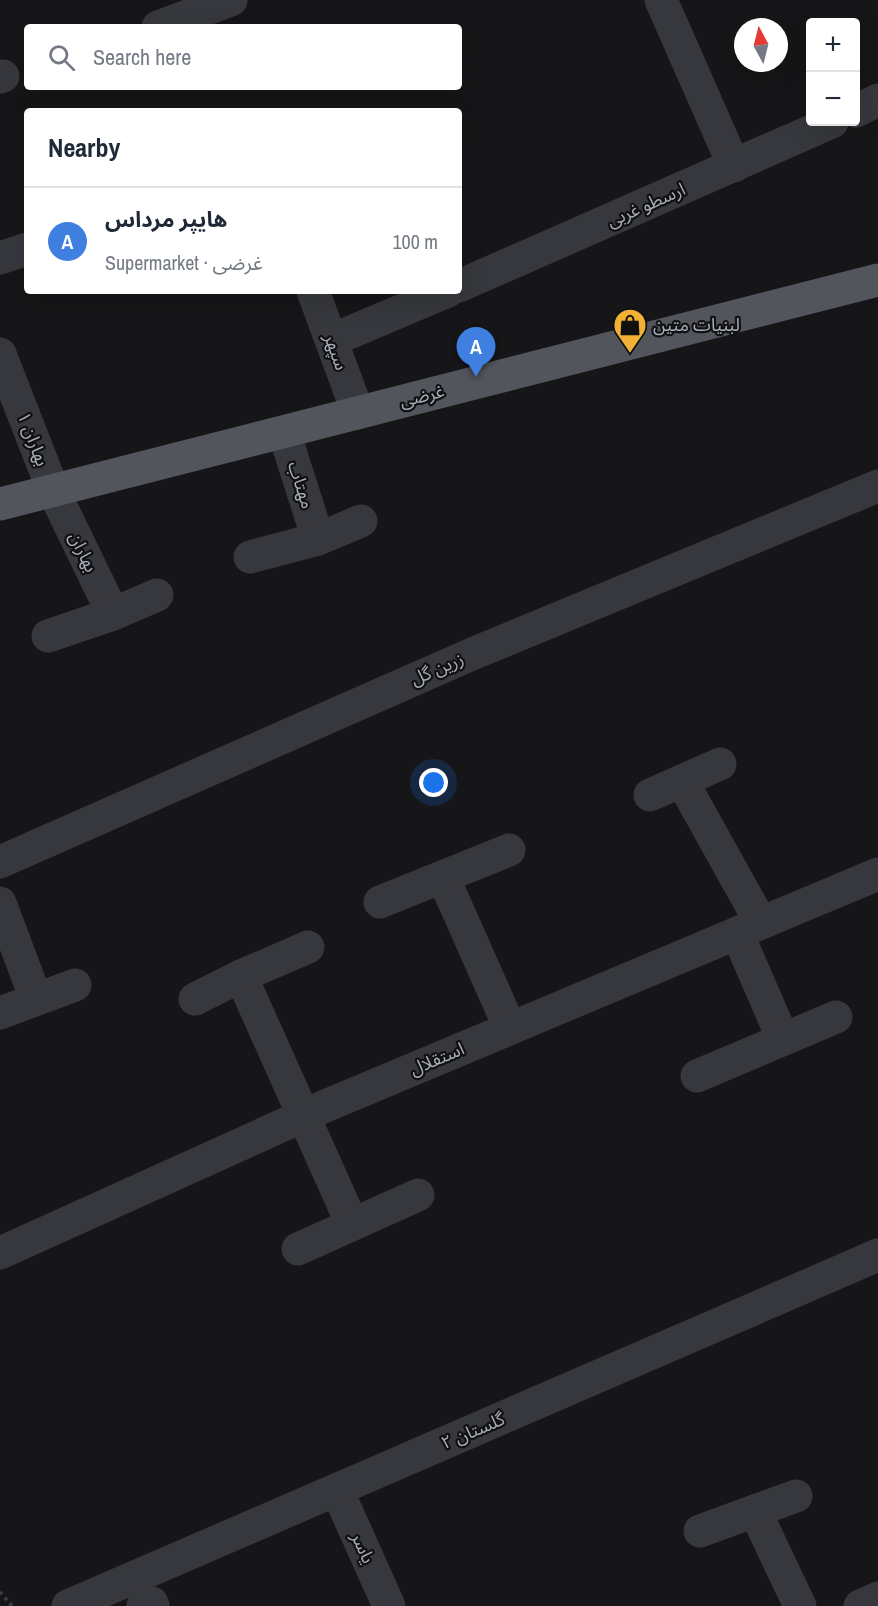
<!DOCTYPE html>
<meta charset="utf-8">
<style>
:root{--surface:#fff;--page:#f6f6f7;--text:#1f2937;--muted:#747a83;--line:#e0e1e3;--accent:#7e6636}
body{margin:0;font-family:"Archivo Narrow","Noto Sans Arabic",sans-serif;background:var(--page);color:var(--text)}
.controls{position:absolute;right:18px;top:18px;display:grid;overflow:hidden;border-radius:6px;box-shadow:0 6px 24px #0002}
.controls button{width:54px;height:54px;display:grid;place-items:center;padding:0;border:0;border-bottom:2px solid var(--line);background:var(--surface);color:var(--text);font:30px sans-serif}
.compass{position:absolute;left:734px;top:18px;width:54px;height:54px;border-radius:50%;background:var(--surface);box-shadow:0 6px 24px #0002;rotate:353deg}
.you{position:absolute;left:434px;top:783px;width:21px;height:21px;margin:-15px;border:4px solid #fff;border-radius:50%;background:#1a73e8;box-shadow:0 0 0 9px #1a73e833}
.badge{display:grid;place-items:center;width:39px;height:39px;border-radius:50%;background:var(--accent);color:#fff;font-size:20px;font-weight:700}
.pin{position:absolute;translate:-50% -50px;filter:drop-shadow(0 2px 3px #0008)}
.pin::after{content:'';position:absolute;top:32px;width:21px;height:18px;background:inherit;clip-path:polygon(0 0,100% 0,50% 100%)}
.list{margin:0;padding:0;list-style:none}
h2{display:flex;justify-content:space-between;align-items:center;height:78px;margin:0;padding:0 24px;font-size:26px}
h2 small{font-size:20px;font-weight:400;color:var(--muted)}
.list li{display:grid;grid-template-columns:39px 1fr auto;gap:18px;align-items:center;box-sizing:border-box;height:108px;padding:0 24px;border-top:2px solid var(--line)}
.list b{display:block;font-size:22px;white-space:nowrap}
.list p{margin:0;font-size:20px;white-space:nowrap;color:var(--muted)}
.list em{font-size:20px;font-style:normal;color:var(--muted)}
.icon{flex:none;width:33px;height:33px;fill:none;stroke:currentColor;stroke-width:2;stroke-linecap:round;stroke-linejoin:round}
.map{position:relative;flex:none;width:878px;height:1606px;overflow:hidden}
.search{position:absolute;background:var(--surface);box-shadow:0 6px 24px #0002;left:24px;top:24px;width:438px;height:66px;display:flex;align-items:center;gap:15px;box-sizing:border-box;padding:0 21px;border-radius:6px;color:var(--muted);font-size:22px}
.panel{position:absolute;background:var(--surface);box-shadow:0 6px 24px #0002;left:24px;top:108px;width:438px;height:186px;border-radius:6px}
.map>svg:first-child{display:block}
.lines{fill:none;stroke-linecap:round;stroke-linejoin:round}
.path{stroke:#3d3f44;stroke-width:4;stroke-dasharray:3 4.5;stroke-linecap:butt}
.minor{stroke:#37383d;stroke-width:33}
.major{stroke:#53555c;stroke-width:33}
.labels{text-anchor:middle;stroke-width:4.5;stroke-linejoin:round;paint-order:stroke}
.street-label{font-size:18px;fill:#a8adb8;stroke:#111113}
.poi-label{font-size:18px;fill:#a8adb8;stroke:#111113;text-anchor:start}
</style>
<div class="map">
<svg width="878" height="1606" viewBox="0 0 878 1606">
<rect width="100%" height="100%" fill="#161618"/>
<g class="lines">
<polyline class="path" points="0,1592 12,1606"/>
<g class="minor">
<polyline points="661,0 734,166"/>
<polyline points="158,27 231,0"/>
<polyline points="0,77 3,76"/>
<polyline points="856,111 878,100"/>
<polyline points="0,258 27,249"/>
<polyline points="459,286 832,122"/>
<polyline points="313,291 358,413"/>
<polyline points="332,340 448,291"/>
<polyline points="0,354 53,490 113,614"/>
<polyline points="284,432 318,539"/>
<polyline points="250,557 318,539 361,521"/>
<polyline points="48,636 113,614 157,595"/>
<polyline points="682,781 761,923"/>
<polyline points="650,795 720,764"/>
<polyline points="0,862 472,654 878,486"/>
<polyline points="443,877 510,1028"/>
<polyline points="380,902 509,850"/>
<polyline points="0,903 36,999"/>
<polyline points="737,933 783,1039"/>
<polyline points="308,947 241,976 352,1224"/>
<polyline points="195,999 241,976"/>
<polyline points="0,1013 75,985"/>
<polyline points="697,1076 836,1017"/>
<polyline points="298,1249 418,1195"/>
<polyline points="0,1253 323,1107 878,874"/>
<polyline points="337,1490 389,1606"/>
<polyline points="755,1511 800,1606"/>
<polyline points="700,1531 796,1496"/>
<polyline points="68,1606 878,1255"/>
<polyline points="143,1606 152,1603 153,1606"/>
<polyline points="860,1606 878,1598"/>
</g>
<polyline class="major" points="0,504 878,280"/>
</g>
<defs>
<g id="shop-pin" transform="scale(1.725)"><path d="M0 17L-7.5 6A9.5 9.5 0 1 1 7.5 6Z" fill="#f2b134" stroke="#111113"/><path d="M-5-2.5h2.3a2.7 3.5 0 0 1 5.4 0H5L5.5 6h-11ZM-1.5-2.5h3a1.5 2.3 0 0 0-3 0Z" fill="#111"/></g>
</defs>
<g fill-rule="evenodd">
<use href="#shop-pin" x="630" y="325"/>
</g>
<g class="labels">
<g class="street-label">
<text transform="translate(646 205) rotate(-24)" y="6">ارسطو غربی</text>
<text transform="translate(336 352) rotate(70)" y="6">سپهر</text>
<text transform="translate(422 396) rotate(-14)" y="6">غرضی</text>
<text transform="translate(33 439) rotate(69)" y="6">بهاران ۱</text>
<text transform="translate(301 485) rotate(72)" y="6">مهتاب</text>
<text transform="translate(83 552) rotate(64)" y="6">بهاران</text>
<text transform="translate(437 669) rotate(-24)" y="6">زرین گل</text>
<text transform="translate(437 1059) rotate(-23)" y="6">استقلال</text>
<text transform="translate(473 1431) rotate(-23)" y="6">گلستان ۲</text>
<text transform="translate(363 1548) rotate(66)" y="6">یاسر</text>
</g>
<g class="poi-label">
<text x="653" y="331">لبنیات متین</text>
</g>
</g>
</svg>
<div class="controls">
<button>+</button>
<button>−</button>
</div>
<svg class="compass" viewBox="-18 -18 36 36"><path d="M0-13l5 13h-10z" fill="#e53935"/><path d="M0 13l5-13h-10z" fill="#747a83"/></svg>
<div class="you"></div>
<div class="pin badge" style="left:476px;top:377px;background:#3f7fe0">A</div>
<div class="search"><svg class="icon" aria-label="search" viewBox="0 0 24 24"><circle cx="10" cy="10" r="6"/><path d="M15 15l6 6"/></svg>Search here</div>
<section class="panel">
<h2>Nearby<small></small></h2>
<ul class="list">
<li><span class="badge" style="background:#3f7fe0">A</span><div><b>هایپر مرداس</b><p>Supermarket · غرضی</p></div><em>100 m</em></li>
</ul>
</section>
</div>
